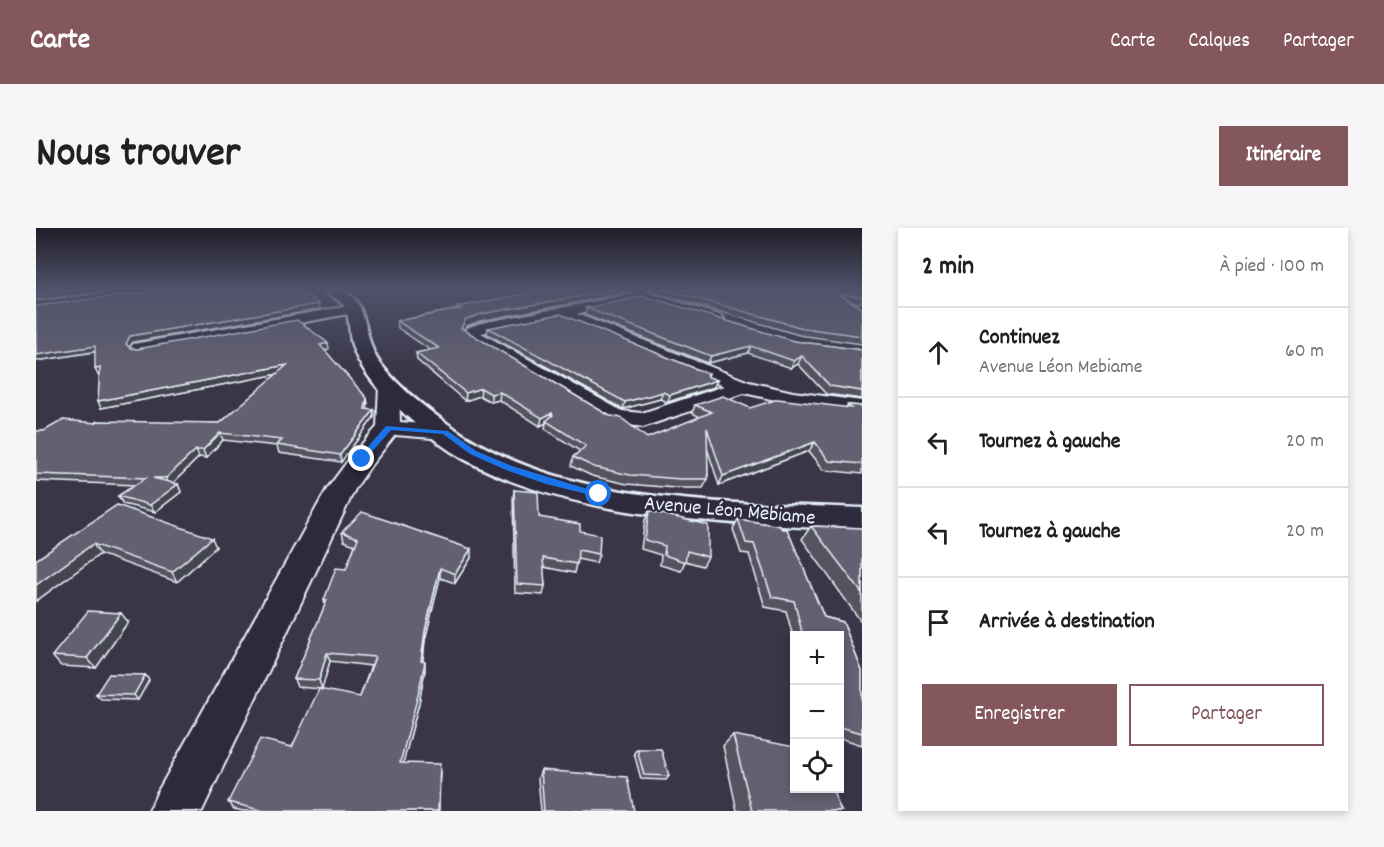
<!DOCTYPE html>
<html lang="fr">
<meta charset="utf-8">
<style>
:root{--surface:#fff;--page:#f6f6f6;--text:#202124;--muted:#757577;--line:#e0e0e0;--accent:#84575d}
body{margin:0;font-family:Dekko,sans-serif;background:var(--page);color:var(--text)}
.controls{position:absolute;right:18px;bottom:18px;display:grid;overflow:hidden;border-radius:0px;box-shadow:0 3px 9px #0003}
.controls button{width:54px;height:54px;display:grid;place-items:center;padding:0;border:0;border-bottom:2px solid var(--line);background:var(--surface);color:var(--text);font:30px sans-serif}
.stop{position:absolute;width:18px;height:18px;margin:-14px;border:4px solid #1a73e8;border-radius:50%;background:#fff}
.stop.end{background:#1a73e8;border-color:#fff;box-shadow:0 2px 6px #0008}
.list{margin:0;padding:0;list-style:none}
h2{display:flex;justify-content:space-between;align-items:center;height:78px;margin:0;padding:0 24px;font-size:26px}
h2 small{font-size:20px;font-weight:400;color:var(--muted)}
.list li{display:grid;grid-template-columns:39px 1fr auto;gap:18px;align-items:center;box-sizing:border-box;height:90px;padding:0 24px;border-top:2px solid var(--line)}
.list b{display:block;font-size:22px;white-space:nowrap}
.list p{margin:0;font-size:20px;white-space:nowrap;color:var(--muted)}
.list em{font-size:20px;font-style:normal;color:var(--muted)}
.actions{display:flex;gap:12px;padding:18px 24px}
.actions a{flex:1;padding:14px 0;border:2px solid var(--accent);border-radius:0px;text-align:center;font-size:21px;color:var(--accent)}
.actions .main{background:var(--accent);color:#fff}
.icon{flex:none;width:33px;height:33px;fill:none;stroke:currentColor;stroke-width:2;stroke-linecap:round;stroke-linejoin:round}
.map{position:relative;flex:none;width:826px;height:583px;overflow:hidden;border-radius:0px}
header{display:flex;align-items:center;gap:36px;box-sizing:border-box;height:84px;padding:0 30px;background:var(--accent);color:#fff}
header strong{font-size:28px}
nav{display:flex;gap:33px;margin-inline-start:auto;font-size:21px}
.intro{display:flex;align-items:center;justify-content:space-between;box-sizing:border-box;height:144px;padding:0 36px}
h1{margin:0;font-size:42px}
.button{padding:15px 27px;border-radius:0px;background:var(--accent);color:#fff;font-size:21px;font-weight:700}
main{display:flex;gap:36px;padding:0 36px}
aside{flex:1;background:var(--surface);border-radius:0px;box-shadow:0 3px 9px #0003}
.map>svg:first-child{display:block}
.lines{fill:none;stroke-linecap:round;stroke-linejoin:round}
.street-casing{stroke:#e8f1f8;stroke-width:4}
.secondary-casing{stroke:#e8f1f8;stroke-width:5}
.street{fill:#2f2a3d;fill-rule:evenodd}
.secondary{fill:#2f2a3d;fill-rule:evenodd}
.wall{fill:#555361;stroke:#e8f1f8;stroke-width:1.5}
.shaded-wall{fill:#45444f;stroke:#e8f1f8;stroke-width:1.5}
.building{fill:#636171;stroke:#e8f1f8;stroke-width:1.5}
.route{fill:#1a73e8}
.labels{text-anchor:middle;stroke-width:4.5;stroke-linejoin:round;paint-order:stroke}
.street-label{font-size:21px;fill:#e8f1f8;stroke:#2f2a3d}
</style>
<header>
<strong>Carte</strong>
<nav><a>Carte</a><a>Calques</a><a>Partager</a></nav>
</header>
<div class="intro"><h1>Nous trouver</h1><a class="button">Itinéraire</a></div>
<main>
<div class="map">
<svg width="826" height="583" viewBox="0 0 826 583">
<rect width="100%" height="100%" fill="#3a3648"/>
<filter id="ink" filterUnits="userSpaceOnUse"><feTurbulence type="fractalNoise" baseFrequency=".0167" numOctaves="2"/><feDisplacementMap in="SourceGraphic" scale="12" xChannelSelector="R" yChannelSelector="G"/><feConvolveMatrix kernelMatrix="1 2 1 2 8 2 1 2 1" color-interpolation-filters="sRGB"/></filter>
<g filter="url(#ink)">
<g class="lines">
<g class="street-casing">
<g id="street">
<polygon points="103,61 136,61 130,65 0,82 0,74"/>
<path d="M594,61H607L613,65L686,88L688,91L681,95L607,72L541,86L713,154L757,164L826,173V185L757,176L708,165L607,199L573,194L427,106L431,100L445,95L598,66ZM523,89L688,158L606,185L586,183L445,105Z"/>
<polygon points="318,77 323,78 325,81 323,84 103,125 97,124 94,120 97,116 103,115"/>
<polygon points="353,152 360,154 363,158 364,194 417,199 421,204 417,209 409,211 359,207 336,236 319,261 166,583 113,583 121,565 291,261 317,226 341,199 343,158 346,154"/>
</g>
</g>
<g class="secondary-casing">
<path id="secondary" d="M287,61C337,57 323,107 344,135C362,159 388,179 412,196C525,279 692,274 826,280V302C698,295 540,294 426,230C395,212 367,186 342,160C330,146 319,131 315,113C313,102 314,88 308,78C303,70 293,68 287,61Z"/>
</g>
<use href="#street" class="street"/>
<use href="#secondary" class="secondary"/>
</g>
<g class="wall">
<polygon points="515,61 595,61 594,64 444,93 430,98 428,102 611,210 664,189 656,185 659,177 714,180 810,180 812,177 826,178 826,246 788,242 773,223 683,257 671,220 672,251 667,260 640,260 591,256 556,248 535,238 537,229 544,223 509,201 510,195 504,198 463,172 455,174 444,168 429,173 381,132 380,125 394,122 362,100 361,93 421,81 421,79"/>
<polygon points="610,61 826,61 826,75 816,74 826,80 826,116 763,107 614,63"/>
<polygon points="0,78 284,81 97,114 93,120 101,121 293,121 289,122 332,176 331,182 338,182 338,189 305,234 243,225 241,218 187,212 170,230 163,229 137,255 142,256 145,264 119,284 87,276 82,268 99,257 0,253 0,203 8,203 60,195 184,195 242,146 65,180 63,147 62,147 59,124 0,133"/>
<polygon points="550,80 758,113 826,122 826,171 790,166 762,136 755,140 712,125 672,135 549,87"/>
<polygon points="452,100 678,159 632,174 624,171 587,181 451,106"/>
<polygon points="478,262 503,289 544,303 563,326 560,335 541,331 538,345 507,339 509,358 507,367 479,365 477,271"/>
<polygon points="81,277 180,319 141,354 64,326 0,373 0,332"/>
<polygon points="613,283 672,329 667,338 649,333 645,343 624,337 625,327 605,321 609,292"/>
<polygon points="702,291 744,298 746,301 751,301 788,389 807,394 826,443 826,517 804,510 804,408 759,408 759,416 750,383 729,379 713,326 705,325 697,301"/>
<polygon points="775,298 826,300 826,395 766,311"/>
<polygon points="306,304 435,330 419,355 404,350 389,412 387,433 389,442 383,475 367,535 404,544 403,583 207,583 198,581 192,574 256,519 324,469 335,438 294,433 286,461 261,459 258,451 289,377 288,372 310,341 319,317 308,313"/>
<polygon points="92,394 60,440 25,438 16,428"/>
<polygon points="109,447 113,452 102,472 65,471 60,466"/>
<polygon points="697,507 805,583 701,583 687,518"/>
<polygon points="601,521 633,548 630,552 605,551 598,525"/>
<polygon points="505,542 598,583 505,583 502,550"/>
</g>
<g class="shaded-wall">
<polygon points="48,61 88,61 0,72 0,67"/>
<polygon points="585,61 595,61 594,64 444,93 430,98 425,106 425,100 430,91 445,86"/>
<polygon points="283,76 284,81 97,114 92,121 90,116 94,108"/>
<polygon points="292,115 293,121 285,123 284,117"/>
<polygon points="59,118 62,123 0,133 0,127"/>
<polygon points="715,118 712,125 672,135 675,128"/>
<polygon points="766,128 762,136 755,140 758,133"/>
<polygon points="251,137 253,144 65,180 62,173"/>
<polygon points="64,140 67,146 62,147 59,141"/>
<polygon points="681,152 678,159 632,174 634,167"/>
<polygon points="445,160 444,168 429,173 430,165"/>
<polygon points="464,164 463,172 455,174 455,166"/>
<polygon points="627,164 624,171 587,181 589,174"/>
<polygon points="331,170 332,176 330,188 329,181"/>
<polygon points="338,182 338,189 305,234 304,227"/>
<polygon points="516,185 514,193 510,193 510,195 504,198 506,190"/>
<polygon points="184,205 187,212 170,230 167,222"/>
<polygon points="779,214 773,223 683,257 687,248"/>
<polygon points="160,222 163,229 134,258 130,250"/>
<polygon points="142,256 145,264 119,284 114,277"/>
<polygon points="176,310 180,319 141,354 136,344"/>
<polygon points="57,316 64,326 0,373 0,357"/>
<polygon points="435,321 435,330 419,355 419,346"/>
<polygon points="404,340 404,350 389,412 386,442 385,433 389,403"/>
<polygon points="85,385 92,394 60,440 51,430"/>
<polygon points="291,425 294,433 286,461 283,452"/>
<polygon points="389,434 389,442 383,475 365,543 364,535"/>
<polygon points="109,447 113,452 102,472 98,467"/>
</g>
<g class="building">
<polygon points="0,61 48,61 0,67"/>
<polygon points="131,61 262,61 283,76 94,108 90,116 94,120 101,121 261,92 292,115 284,117 331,170 329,181 338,182 304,227 241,217 246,212 184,205 167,222 160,222 130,250 117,250 142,256 114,277 82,268 110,250 0,246 0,203 8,203 27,192 60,195 61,193 184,195 251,137 62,173 64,140 59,141 59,118 0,127 0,78 129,62"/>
<polygon points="515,61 585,61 445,86 430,91 425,100 574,188 584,189 611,210 676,184 659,177 687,168 714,180 742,171 815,180 812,177 826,178 826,236 793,233 779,214 687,248 671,200 672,251 644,251 594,247 558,239 537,229 550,218 510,193 517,187 516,185 506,190 464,164 455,166 445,160 430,165 380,125 403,120 361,93 425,81 421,79"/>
<polygon points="627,61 826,61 826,69 801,65 826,80 826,108 767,100"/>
<polygon points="608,68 758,113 826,122 826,163 794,158 766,128 758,133 715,118 675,128 550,80"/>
<polygon points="524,86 673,146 670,148 681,152 634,167 627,164 589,174 452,100"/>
<polygon points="478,262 502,264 503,289 544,296 544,303 564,307 563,326 542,322 541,336 507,330 509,358 481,356"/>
<polygon points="81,277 176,310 136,344 57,316 0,357 0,332"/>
<polygon points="613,283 672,297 672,329 651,323 649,334 628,327 629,318 609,312"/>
<polygon points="326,284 435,321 419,346 404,340 389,403 385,433 389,434 382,467 364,535 404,536 402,583 228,583 192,574 224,511 256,519 283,461 324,469 339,429 291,425 283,452 258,451 291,372 288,372 300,340 310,341 322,310 306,304"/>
<polygon points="702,291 744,298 746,301 751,301 788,389 807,394 826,443 826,505 804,499 804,408 767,408 758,373 736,369 718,316 710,315"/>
<polygon points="775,298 826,300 826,365"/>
<polygon points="52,383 85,385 51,430 16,428"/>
<polygon points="73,446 109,447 98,467 60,466"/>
<polygon points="697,507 759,519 759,561 796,561 805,583 716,583"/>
<polygon points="601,521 625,521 633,548 608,547"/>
<polygon points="505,542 591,549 598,583 508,583"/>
</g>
</g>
<linearGradient id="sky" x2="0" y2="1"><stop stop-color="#201e28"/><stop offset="0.43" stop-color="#4f526a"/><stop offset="1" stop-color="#4f526a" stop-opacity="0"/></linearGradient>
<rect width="826" height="142" fill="url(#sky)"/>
<polygon class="route" points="350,198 412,203 440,223 476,238 568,266 563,269 510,256 470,242 434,226 407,206 355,202 328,233 323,233 323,229"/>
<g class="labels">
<g class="street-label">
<text transform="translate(694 281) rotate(5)" y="7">Avenue Léon Mebiame</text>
</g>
</g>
</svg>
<div class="controls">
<button>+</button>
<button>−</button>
<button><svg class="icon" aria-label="locate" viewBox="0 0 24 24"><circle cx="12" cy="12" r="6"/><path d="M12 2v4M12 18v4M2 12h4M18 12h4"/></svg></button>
</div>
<div class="stop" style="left:563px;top:266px"></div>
<div class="stop end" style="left:326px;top:231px"></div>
</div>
<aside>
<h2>2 min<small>À pied · 100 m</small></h2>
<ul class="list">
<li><svg class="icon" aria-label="ahead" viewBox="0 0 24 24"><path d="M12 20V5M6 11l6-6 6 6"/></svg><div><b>Continuez</b><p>Avenue Léon Mebiame</p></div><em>60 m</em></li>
<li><svg class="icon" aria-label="left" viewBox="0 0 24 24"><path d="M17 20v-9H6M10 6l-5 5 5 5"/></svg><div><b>Tournez à gauche</b></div><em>20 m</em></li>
<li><svg class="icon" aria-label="left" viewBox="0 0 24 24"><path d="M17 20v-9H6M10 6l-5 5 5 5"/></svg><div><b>Tournez à gauche</b></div><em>20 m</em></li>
<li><svg class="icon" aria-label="arrive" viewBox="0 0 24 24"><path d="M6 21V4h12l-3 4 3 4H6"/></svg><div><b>Arrivée à destination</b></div></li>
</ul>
<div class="actions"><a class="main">Enregistrer</a><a>Partager</a></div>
</aside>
</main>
